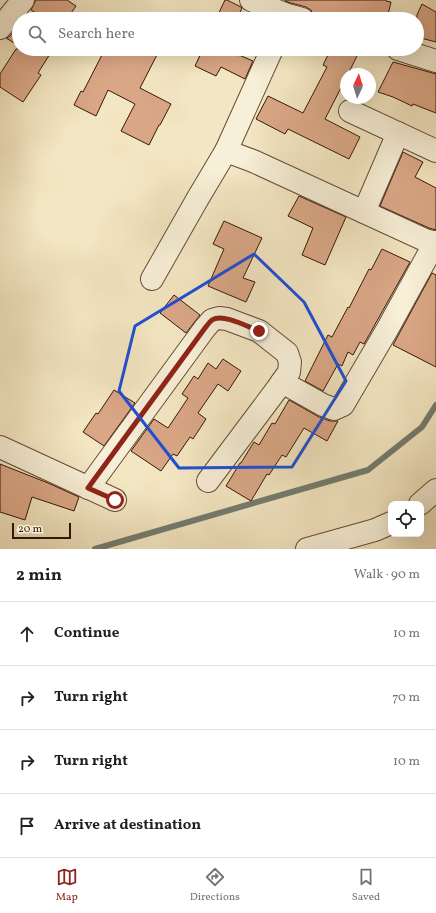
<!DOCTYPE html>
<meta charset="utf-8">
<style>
:root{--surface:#fff;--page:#f6f6f6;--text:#202124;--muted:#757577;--line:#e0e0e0;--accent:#8f2418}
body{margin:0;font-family:Vollkorn,serif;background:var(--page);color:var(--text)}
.controls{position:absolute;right:12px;bottom:12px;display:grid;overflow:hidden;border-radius:8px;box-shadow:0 4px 16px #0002}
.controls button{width:36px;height:36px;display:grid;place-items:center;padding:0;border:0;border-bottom:1px solid var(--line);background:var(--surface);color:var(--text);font:20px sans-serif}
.compass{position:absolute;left:340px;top:68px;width:36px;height:36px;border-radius:50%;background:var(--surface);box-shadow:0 4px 16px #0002;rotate:4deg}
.scale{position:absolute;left:12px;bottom:10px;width:59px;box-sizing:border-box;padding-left:4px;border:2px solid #361807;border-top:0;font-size:11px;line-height:14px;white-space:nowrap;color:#361807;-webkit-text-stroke:3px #f7efd7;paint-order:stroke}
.stop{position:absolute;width:12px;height:12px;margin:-9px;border:3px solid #8f2418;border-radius:50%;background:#fff}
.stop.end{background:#8f2418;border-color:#fff;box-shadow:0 1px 4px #0008}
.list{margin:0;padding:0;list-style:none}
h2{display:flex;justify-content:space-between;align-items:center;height:52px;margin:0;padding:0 16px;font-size:17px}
h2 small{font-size:13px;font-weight:400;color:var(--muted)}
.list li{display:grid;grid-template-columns:26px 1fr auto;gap:12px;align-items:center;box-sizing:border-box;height:64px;padding:0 16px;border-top:1px solid var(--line)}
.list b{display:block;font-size:15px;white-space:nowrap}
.list em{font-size:13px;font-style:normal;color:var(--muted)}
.icon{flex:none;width:22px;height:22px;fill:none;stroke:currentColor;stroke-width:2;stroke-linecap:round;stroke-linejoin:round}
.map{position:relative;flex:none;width:436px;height:549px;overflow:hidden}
.search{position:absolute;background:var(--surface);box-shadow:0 4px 16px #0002;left:12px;right:12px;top:12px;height:44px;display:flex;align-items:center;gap:10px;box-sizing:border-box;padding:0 14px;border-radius:22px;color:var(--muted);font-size:15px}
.sheet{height:308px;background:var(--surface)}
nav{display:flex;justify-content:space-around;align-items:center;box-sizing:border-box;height:56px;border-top:1px solid var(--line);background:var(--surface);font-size:11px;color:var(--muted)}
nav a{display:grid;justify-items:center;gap:2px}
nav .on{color:var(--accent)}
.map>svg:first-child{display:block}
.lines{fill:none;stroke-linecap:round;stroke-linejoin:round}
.stream{stroke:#737c6f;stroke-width:6}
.building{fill:#daa786;stroke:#361807}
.minor-casing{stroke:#654c36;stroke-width:24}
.minor{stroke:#f7efd7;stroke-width:22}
.route{stroke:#8f2418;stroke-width:5}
.marked{fill:none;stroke:#1d4ed8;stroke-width:3;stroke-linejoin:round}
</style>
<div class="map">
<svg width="436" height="549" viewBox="0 0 436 549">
<rect width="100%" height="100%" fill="#f3e6c2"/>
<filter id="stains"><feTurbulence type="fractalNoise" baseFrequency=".005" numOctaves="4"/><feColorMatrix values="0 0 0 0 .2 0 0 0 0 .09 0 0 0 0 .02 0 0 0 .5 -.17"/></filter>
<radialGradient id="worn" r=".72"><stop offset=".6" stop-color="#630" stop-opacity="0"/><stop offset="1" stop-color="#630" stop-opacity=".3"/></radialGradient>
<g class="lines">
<polyline class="stream" points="95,549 368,470 422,427 436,405"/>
</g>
<g class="building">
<polygon points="35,0 67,0 76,6 67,19 46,19 31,10 35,2"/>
<polygon points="225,0 227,0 241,7 242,8 237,19 216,19"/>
<polygon points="285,0 386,0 386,1 391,2 387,19 339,19 312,13 311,10 306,7 291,3 285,1"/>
<polygon points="422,4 436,12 436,42 417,37 417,15"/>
<polygon points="19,25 19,46 6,38 10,36"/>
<polygon points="16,49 53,49 38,73 41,75 23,102 0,87 0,74"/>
<polygon points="105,49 160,49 140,88 171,104 160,125 159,125 149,145 121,131 135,104 108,90 96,116 74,105 81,91 83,92"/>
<polygon points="203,49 225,49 239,56 239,55 253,61 245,79 221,67 216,76 195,66"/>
<polygon points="331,49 347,49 358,54 348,74 346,74 346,78 325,119 360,137 349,159 288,129 285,134 256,119 268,96 303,113 327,67 323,65"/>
<polygon points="393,62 436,74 436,113 413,104 412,106 393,97 378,92"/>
<polygon points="403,152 423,162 415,177 436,188 436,230 429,228 380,206"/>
<polygon points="299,196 346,217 325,265 302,255 313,228 288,216"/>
<polygon points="224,221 262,238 243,278 255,282 246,302 208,286 224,249 213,244"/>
<polygon points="382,249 410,262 364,344 360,342 353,355 348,352 342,366 338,364 323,391 305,381 328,335 332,337 348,307 349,308 369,269 371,270"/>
<polygon points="432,273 436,275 436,367 393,345"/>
<polygon points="174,295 200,315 186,333 160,313"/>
<polygon points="223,359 241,371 228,391 218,384 198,413 206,419 193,439 190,437 177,456 173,454 161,471 131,451 154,419 168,428 188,398 182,394 194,376 198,379 208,363 216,369"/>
<polygon points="114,390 135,403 104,446 83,432 96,413 98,414"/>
<polygon points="289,400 319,417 330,421 338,421 327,441 304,428 286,457 282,455 269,475 267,474 251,501 226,486 240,463 241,463 254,442 259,445 272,423 275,424"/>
<polygon points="0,464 48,483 79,497 74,511 32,497 25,520 0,512"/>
</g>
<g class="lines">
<g class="minor-casing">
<g id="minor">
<polyline points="251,0 287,15 302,19"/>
<polyline points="0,28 23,0"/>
<polyline points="398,49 436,61"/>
<polyline points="350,111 436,151"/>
<polyline points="226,151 253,161 364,212 425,240 436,243"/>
<polyline points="364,212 398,133"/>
<polyline points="152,279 198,198 226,151 272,49"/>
<polyline points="282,382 323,405 334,409 343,405 388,328 427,257 436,242"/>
<polyline points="0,447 115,500"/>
<polyline points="88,488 205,328 212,320 219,318 227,319 259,331 287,353 290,362 289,372 277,389 208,481"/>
<polyline points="420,504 436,490"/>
<polyline points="307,549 375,530 391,523"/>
</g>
</g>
<use href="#minor" class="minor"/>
</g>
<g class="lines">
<path class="route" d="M115,500L88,488L205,328C207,326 209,322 212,320C223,313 248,327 259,331"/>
</g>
<path class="marked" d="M254,254L304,302L346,381L292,467L179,468L119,391L135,326Z"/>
<rect width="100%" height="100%" filter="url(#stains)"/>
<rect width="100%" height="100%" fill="url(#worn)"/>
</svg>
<div class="controls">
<button><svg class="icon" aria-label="locate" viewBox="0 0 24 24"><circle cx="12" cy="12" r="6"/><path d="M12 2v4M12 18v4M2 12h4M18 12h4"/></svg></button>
</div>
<svg class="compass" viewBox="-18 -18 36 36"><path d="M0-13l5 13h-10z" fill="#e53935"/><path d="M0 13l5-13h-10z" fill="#757577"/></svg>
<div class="scale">20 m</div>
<div class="stop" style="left:115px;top:500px"></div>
<div class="stop end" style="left:259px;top:331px"></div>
<div class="search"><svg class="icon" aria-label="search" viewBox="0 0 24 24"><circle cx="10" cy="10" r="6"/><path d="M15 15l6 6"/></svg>Search here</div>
</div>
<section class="sheet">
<h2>2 min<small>Walk · 90 m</small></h2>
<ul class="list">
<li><svg class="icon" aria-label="ahead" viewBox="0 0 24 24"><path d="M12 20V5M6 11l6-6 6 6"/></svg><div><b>Continue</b></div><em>10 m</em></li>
<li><svg class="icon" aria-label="right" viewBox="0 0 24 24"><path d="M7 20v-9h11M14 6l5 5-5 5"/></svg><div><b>Turn right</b></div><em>70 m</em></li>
<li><svg class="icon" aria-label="right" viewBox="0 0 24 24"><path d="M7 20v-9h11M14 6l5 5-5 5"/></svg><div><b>Turn right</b></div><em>10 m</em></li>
<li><svg class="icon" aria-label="arrive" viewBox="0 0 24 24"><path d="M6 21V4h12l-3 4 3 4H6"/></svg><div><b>Arrive at destination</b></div></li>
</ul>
</section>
<nav>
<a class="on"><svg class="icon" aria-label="map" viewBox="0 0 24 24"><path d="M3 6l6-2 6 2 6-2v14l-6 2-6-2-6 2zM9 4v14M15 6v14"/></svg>Map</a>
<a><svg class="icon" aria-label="directions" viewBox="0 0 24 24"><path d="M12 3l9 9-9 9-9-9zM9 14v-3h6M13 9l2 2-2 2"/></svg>Directions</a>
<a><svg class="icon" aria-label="saved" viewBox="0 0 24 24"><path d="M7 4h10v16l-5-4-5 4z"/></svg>Saved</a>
</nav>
